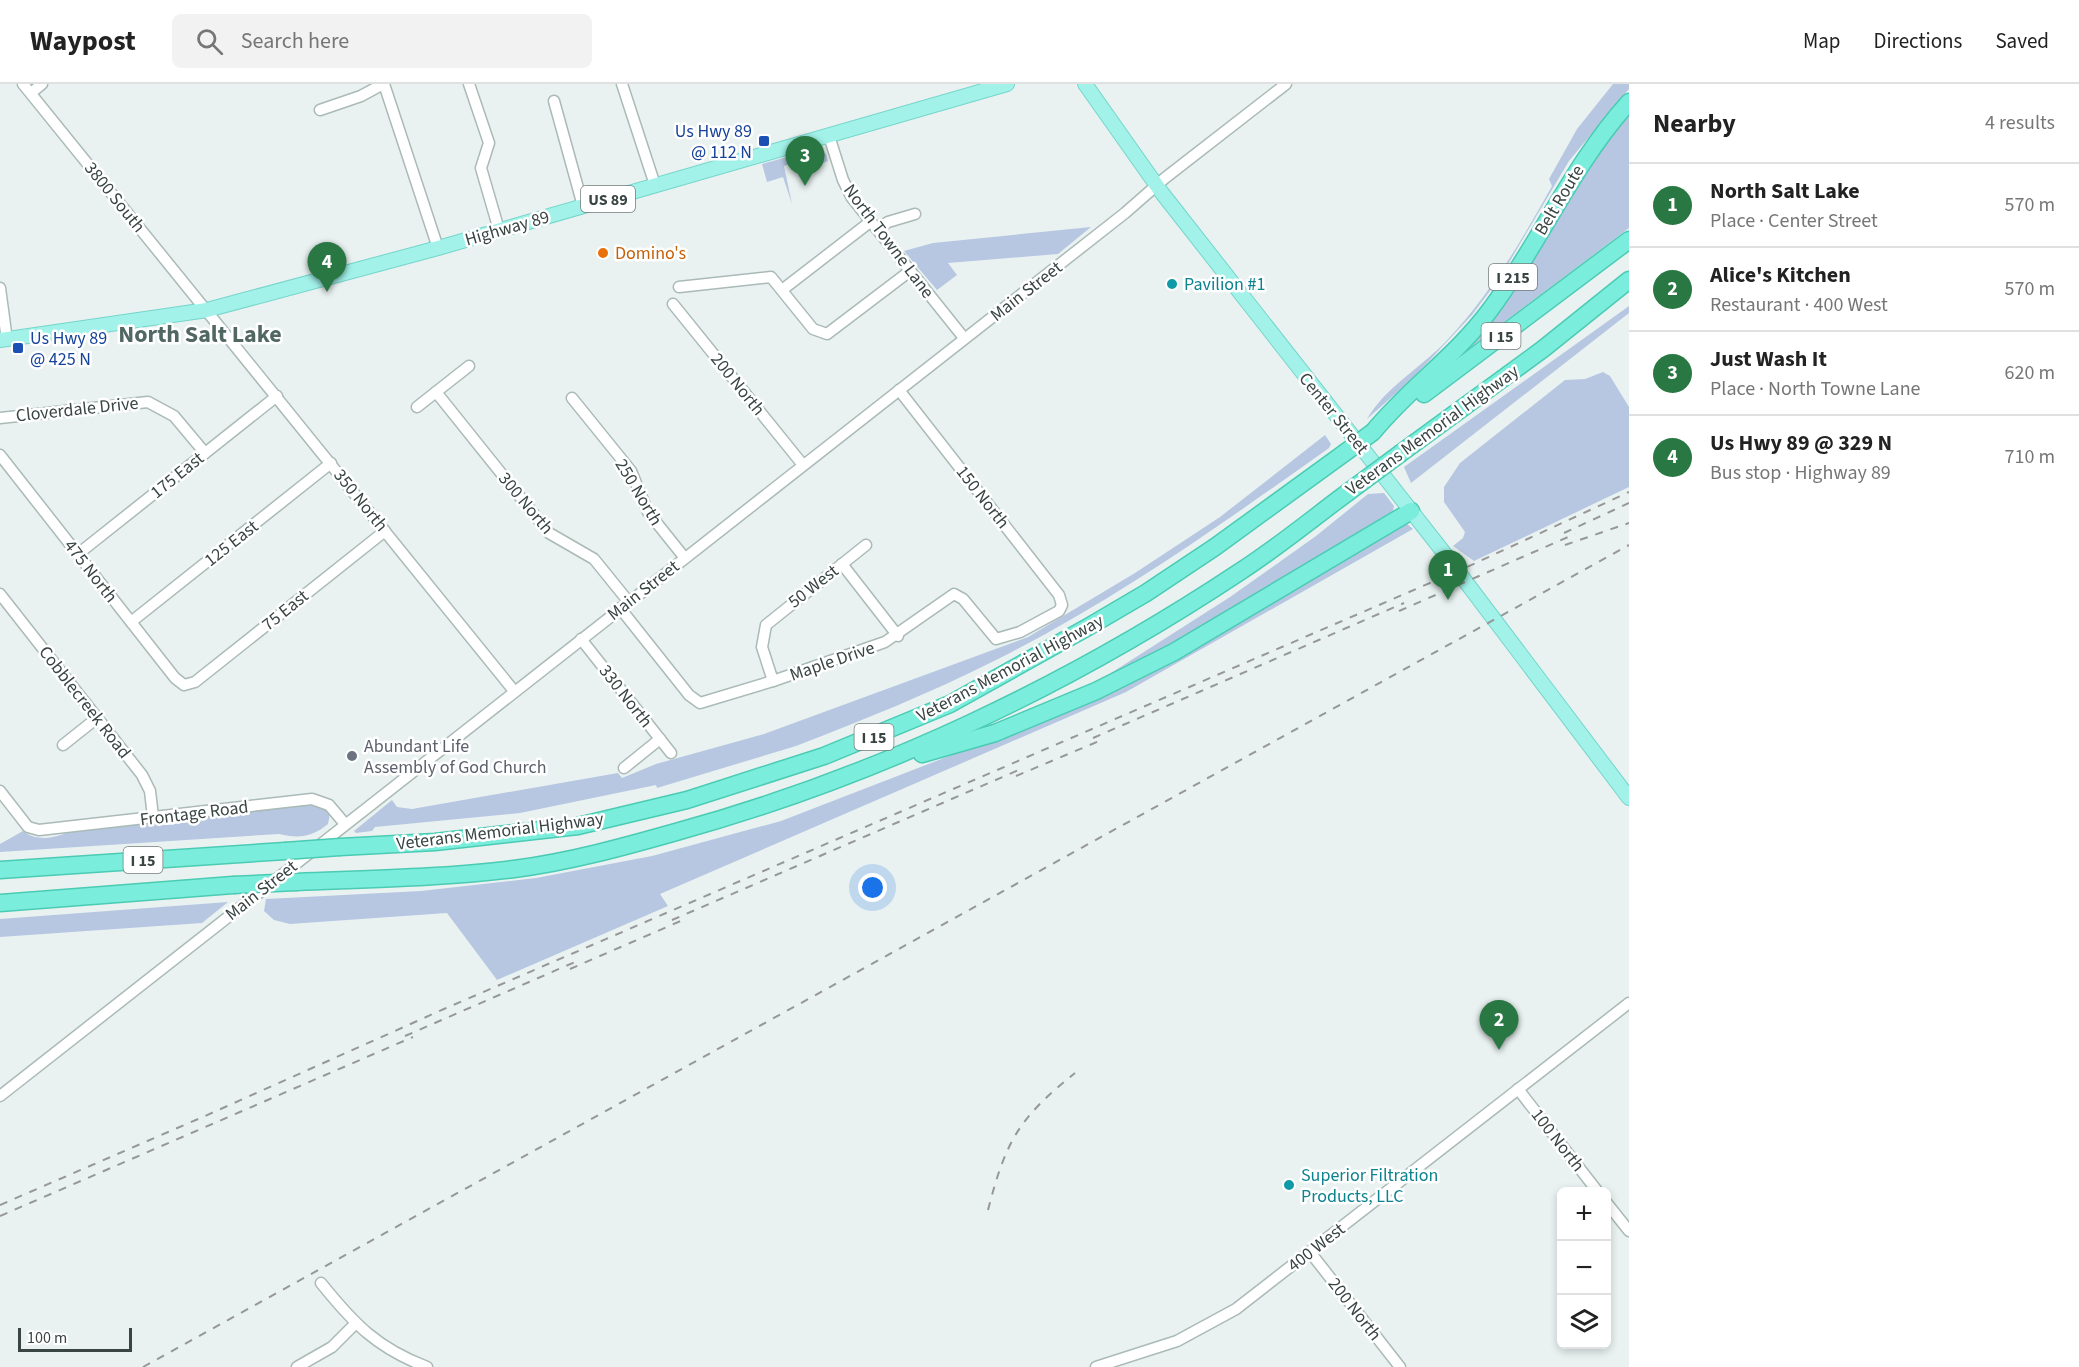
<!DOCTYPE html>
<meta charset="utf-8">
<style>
:root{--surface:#fff;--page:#f2f2f2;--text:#222;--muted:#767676;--line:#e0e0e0;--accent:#297743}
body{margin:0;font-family:"Source Sans 3",sans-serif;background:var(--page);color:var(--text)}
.controls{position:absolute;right:18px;bottom:18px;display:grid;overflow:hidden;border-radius:9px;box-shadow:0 3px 9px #0003}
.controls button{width:54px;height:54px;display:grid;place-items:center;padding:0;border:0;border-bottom:2px solid var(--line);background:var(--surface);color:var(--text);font:30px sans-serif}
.scale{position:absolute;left:18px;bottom:15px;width:114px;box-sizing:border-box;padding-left:6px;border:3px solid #384543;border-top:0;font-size:16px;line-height:21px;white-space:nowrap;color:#384543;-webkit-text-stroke:4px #fff;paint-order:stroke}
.you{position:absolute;left:873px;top:804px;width:21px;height:21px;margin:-15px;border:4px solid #fff;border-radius:50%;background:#1a73e8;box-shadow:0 0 0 9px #1a73e833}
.badge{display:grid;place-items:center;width:39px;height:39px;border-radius:50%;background:var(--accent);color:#fff;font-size:20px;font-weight:700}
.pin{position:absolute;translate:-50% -50px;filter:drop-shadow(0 2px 3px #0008)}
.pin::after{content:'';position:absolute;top:32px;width:21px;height:18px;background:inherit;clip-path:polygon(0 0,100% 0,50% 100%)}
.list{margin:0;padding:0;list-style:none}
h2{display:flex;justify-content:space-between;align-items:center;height:78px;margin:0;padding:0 24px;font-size:26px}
h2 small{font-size:20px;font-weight:400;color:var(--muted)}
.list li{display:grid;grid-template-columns:39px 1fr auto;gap:18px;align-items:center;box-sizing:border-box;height:84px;padding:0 24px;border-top:2px solid var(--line)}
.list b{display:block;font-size:22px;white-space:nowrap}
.list p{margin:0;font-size:20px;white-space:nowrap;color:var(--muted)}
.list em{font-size:20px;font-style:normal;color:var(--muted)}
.icon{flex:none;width:33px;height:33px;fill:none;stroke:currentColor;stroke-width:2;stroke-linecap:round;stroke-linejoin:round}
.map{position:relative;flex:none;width:1629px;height:1283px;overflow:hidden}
header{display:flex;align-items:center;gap:36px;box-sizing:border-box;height:84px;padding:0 30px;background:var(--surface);border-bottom:2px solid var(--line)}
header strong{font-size:28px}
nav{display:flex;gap:33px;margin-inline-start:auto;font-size:21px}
.search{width:420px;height:54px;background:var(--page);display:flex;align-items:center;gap:15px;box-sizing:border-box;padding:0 21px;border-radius:9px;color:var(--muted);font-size:22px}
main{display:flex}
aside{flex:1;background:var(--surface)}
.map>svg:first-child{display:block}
.green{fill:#b7c7e2}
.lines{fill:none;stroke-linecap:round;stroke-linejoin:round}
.minor-casing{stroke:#aabab7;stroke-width:13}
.major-casing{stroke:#74d5ca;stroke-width:16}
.highway-casing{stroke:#4bcbb3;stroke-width:19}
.minor{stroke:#fff;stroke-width:10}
.major{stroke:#a2f2ea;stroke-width:14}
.highway{stroke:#7aeddc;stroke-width:16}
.rail{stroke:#979797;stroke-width:2;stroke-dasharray:8 8;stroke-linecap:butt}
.highway-bridge-casing{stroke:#4bcbb3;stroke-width:19;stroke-linecap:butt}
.highway-bridge{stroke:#7aeddc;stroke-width:16}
.transit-dot{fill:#1a4fb4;stroke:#fff;stroke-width:2}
.food-dot{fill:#e8710a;stroke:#fff;stroke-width:2}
.culture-dot{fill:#0f9aa8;stroke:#fff;stroke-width:2}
.worship-dot{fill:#6b7280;stroke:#fff;stroke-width:2}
.labels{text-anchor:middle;stroke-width:5;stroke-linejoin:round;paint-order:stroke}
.shield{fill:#fff;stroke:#747d7b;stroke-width:1.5}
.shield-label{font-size:16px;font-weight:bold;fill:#384543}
.transit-label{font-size:18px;fill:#164399;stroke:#fff;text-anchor:end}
.street-label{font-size:18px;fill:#384543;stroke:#fff}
.food-label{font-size:18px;fill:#c56008;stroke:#fff;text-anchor:start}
.culture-label{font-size:18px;fill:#0d838f;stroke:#fff;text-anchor:start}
.worship-label{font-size:18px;fill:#5b616d;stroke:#fff;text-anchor:start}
.district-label{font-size:24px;font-weight:bold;fill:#516762;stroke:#fff}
</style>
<header>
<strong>Waypost</strong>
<div class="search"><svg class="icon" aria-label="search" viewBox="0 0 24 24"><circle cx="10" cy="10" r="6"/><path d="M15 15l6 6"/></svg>Search here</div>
<nav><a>Map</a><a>Directions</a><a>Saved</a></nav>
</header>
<main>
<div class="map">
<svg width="1629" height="1283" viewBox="0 0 1629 1283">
<rect width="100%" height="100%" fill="#e9f2f1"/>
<g class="green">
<path d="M1613,0H1629V5L1569,77L1501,192L1472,231L1411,296L1367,335C1386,302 1424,282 1449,254C1491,209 1522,156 1552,102L1549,95L1577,45Z"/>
<polygon points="1629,29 1629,144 1460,271 1591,76"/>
<polygon points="819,64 826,70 828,77 823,79 821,71 784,82 792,120 783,93 767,98 762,80"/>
<polygon points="1091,143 1058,170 948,179 957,191 937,206 904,167 933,159"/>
<polygon points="1629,222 1629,229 1411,399 1404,383"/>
<polygon points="1603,288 1610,292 1629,323 1629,403 1474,477 1453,462 1463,454 1465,448 1444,418 1444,403 1460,379 1565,296 1585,295"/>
<path d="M1325,351L1331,360L1329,364C1222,440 1114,517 996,576C931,609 863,636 796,662L657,704L656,701L520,729L375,743L372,747L356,749L354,747L392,716L397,723L412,725L618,689L622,694L656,680L764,650L1028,553L1135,489L1220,433Z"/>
<polygon points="1384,409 1394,422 1393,427 1181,555 1100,596 1230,513 1316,452 1368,410"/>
<polygon points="1406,439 1413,445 1126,608 660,810 668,822 497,896 447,829 290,840 274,836 264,827 266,815 421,807 536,794 652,772 781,737 993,655"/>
<path d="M311,720L322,722L330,729L328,740C312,753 299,755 279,750L0,768V760L23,747C35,757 54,755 68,748L149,739C160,741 176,743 185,736Z"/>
<polygon points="228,818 202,839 0,853 0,835"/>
</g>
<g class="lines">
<g class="minor-casing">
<g id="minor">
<polyline points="23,0 514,607"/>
<polyline points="384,0 438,164"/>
<polyline points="469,0 489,59 481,84 499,146"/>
<polyline points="622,0 655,101"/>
<polyline points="31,9 42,0"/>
<polyline points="554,17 583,122"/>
<polyline points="320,26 361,12 383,0"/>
<polyline points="829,52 843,96 852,114 964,254"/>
<polyline points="877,145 888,138 915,130"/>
<polyline points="679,203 771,193 813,245 827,250 910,187"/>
<polyline points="0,204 7,256"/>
<polyline points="782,206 870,138"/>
<polyline points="673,220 803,381"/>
<polyline points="436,308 549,449 594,475 628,517"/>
<polyline points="572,314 631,387 648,428 684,473"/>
<polyline points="417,323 469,282"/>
<polyline points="0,334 148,318 174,332 205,369"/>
<polyline points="0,371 175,594 184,601 195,598 385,447"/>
<polyline points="78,470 277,312"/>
<polyline points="842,480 898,552"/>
<polyline points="0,510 142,691 150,707 153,733"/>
<polyline points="620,524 689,611 700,619 773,597 885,558 954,510 963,515 996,555 1020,548 1059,527 1062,521 1059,511 899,306"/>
<polyline points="131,538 331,379"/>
<polyline points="581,555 671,669"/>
<polyline points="773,597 762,563 766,541 866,461"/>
<polyline points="63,661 97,634"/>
<polyline points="624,684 660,655"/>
<polyline points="0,707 28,743 39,746 312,715 329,721 345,740"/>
<polyline points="1518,1005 1598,1108"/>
<polyline points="0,1012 1125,129 1165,94 1286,0"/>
<polyline points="1606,1118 1629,1147"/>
<polyline points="1310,1168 1400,1283"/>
<path d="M321,1199C354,1240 377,1264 427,1283"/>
<polyline points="297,1283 332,1263 355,1240"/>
<polyline points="1096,1283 1177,1257 1236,1225 1629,919"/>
</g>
</g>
<g class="major-casing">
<g id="major">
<polyline points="1085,0 1162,109 1441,465 1629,714"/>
<polyline points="0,256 207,226 438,164 1007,0"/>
</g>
</g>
<g class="highway-casing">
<g id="highway">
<polyline points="1424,310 1629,156"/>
<path d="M1373,348C1409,304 1456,272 1490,226C1540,159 1572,81 1629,18"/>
<polyline points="1401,369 1543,265 1629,196"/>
<polyline points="922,670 995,649 1096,607 1174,568 1411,427"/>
<polyline points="340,763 435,758 578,742 687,716 824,672 950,620 1088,543 1146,509 1215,463 1343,370"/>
<polyline points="0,786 285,767"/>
<path d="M297,798C369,795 442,794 514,785C569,778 623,763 676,748C876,693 1068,602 1241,487C1278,463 1312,435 1347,409"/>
<polyline points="0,819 233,801"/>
</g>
</g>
<use href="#minor" class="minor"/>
<use href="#major" class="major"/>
<use href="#highway" class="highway"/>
<g class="rail">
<polyline points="1564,449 1629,419"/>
<polyline points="1565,461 1629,439"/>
<polyline points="1399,527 1575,450"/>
<polyline points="1093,654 1404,519"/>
<polyline points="1016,692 1104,655"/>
<polyline points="672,836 1021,685"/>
<polyline points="570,885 683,836"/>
<polyline points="405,952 575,878"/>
<polyline points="0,1121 205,1032 444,925 1467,483 1629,408"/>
<path d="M988,1126C1006,1056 1019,1034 1075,989"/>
<polyline points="0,1132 413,953"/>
<polyline points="143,1283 1629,461"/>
</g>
<g class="highway-bridge-casing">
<g id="highway-bridge">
<polyline points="1343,370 1373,348"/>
<polyline points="1347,409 1401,369"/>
<polyline points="285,767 340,763"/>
<polyline points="233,801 297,798"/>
</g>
</g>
<use href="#highway-bridge" class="highway-bridge"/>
</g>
<g class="transit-dot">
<rect x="758" y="51" width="12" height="12" rx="3"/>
<rect x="12" y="258" width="12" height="12" rx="3"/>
</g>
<circle class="food-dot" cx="603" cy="169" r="6"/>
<g class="culture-dot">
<circle cx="1172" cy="200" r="6"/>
<circle cx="1289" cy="1101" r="6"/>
</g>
<circle class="worship-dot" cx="352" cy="672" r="6"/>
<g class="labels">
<g class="shield">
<rect x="581" y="102" width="54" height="26" rx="4.5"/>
<rect x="1489" y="180" width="48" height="26" rx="4.5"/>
<rect x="1481.5" y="239" width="39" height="26" rx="4.5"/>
<rect x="854.5" y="640" width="39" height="26" rx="4.5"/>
<rect x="123.5" y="763" width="39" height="26" rx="4.5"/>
</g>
<g class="shield-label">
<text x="608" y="121">US 89</text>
<text x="1513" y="199">I 215</text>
<text x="1501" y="258">I 15</text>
<text x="874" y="659">I 15</text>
<text x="143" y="782">I 15</text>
</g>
<g class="transit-label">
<text x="752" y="53">Us Hwy 89<tspan x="752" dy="21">@ 112 N</tspan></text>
<text x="30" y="260" text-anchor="start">Us Hwy 89<tspan x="30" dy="21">@ 425 N</tspan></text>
</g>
<g class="street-label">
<text transform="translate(115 113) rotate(51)" y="6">3800 South</text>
<text transform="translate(1559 116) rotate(-59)" y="6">Belt Route</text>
<text transform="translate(507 144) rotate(-16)" y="6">Highway 89</text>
<text transform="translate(889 157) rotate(53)" y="6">North Towne Lane</text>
<text transform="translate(1026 207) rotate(-38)" y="6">Main Street</text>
<text transform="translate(738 300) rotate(51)" y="6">200 North</text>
<text transform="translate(77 325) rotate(-6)" y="6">Cloverdale Drive</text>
<text transform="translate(1334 329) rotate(51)" y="6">Center Street</text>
<text transform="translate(1432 346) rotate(-36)" y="6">Veterans Memorial Highway</text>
<text transform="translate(177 391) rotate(-39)" y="6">175 East</text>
<text transform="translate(639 408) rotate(59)" y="6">250 North</text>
<text transform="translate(983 413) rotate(52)" y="6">150 North</text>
<text transform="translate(361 416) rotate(51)" y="6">350 North</text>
<text transform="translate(526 419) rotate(50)" y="6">300 North</text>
<text transform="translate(231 459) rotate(-38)" y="6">125 East</text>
<text transform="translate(91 487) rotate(52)" y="6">475 North</text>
<text transform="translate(813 502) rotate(-38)" y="6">50 West</text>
<text transform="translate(643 506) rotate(-38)" y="6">Main Street</text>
<text transform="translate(285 526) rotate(-39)" y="6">75 East</text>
<text transform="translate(832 577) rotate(-19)" y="6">Maple Drive</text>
<text transform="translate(1010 584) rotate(-28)" y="6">Veterans Memorial Highway</text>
<text transform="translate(626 612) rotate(52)" y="6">330 North</text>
<text transform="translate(85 618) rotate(52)" y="6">Cobblecreek Road</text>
<text transform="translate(194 729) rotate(-7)" y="6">Frontage Road</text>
<text transform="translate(500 747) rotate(-7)" y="6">Veterans Memorial Highway</text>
<text transform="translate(261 806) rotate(-38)" y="6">Main Street</text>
<text transform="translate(1558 1056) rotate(52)" y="6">100 North</text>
<text transform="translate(1316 1163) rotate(-38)" y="6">400 West</text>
<text transform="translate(1355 1225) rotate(52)" y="6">200 North</text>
</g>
<g class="food-label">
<text x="615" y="175">Domino's</text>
</g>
<g class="culture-label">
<text x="1184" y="206">Pavilion #1</text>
<text x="1301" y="1097">Superior Filtration<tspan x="1301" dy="21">Products, LLC</tspan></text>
</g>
<g class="worship-label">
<text x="364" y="668">Abundant Life<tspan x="364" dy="21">Assembly of God Church</tspan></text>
</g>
<g class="district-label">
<text x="200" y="258">North Salt Lake</text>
</g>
</g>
</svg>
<div class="controls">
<button>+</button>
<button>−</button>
<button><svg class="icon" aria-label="layers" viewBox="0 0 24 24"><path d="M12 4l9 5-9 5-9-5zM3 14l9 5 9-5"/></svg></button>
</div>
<div class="scale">100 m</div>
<div class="you"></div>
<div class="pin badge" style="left:1448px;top:516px">1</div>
<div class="pin badge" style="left:1499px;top:966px">2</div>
<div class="pin badge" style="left:805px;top:102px">3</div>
<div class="pin badge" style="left:327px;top:208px">4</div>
</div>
<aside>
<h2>Nearby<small>4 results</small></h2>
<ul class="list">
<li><span class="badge">1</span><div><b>North Salt Lake</b><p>Place · Center Street</p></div><em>570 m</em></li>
<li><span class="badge">2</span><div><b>Alice's Kitchen</b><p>Restaurant · 400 West</p></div><em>570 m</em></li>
<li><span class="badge">3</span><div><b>Just Wash It</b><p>Place · North Towne Lane</p></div><em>620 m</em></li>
<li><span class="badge">4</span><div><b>Us Hwy 89 @ 329 N</b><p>Bus stop · Highway 89</p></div><em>710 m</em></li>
</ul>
</aside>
</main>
